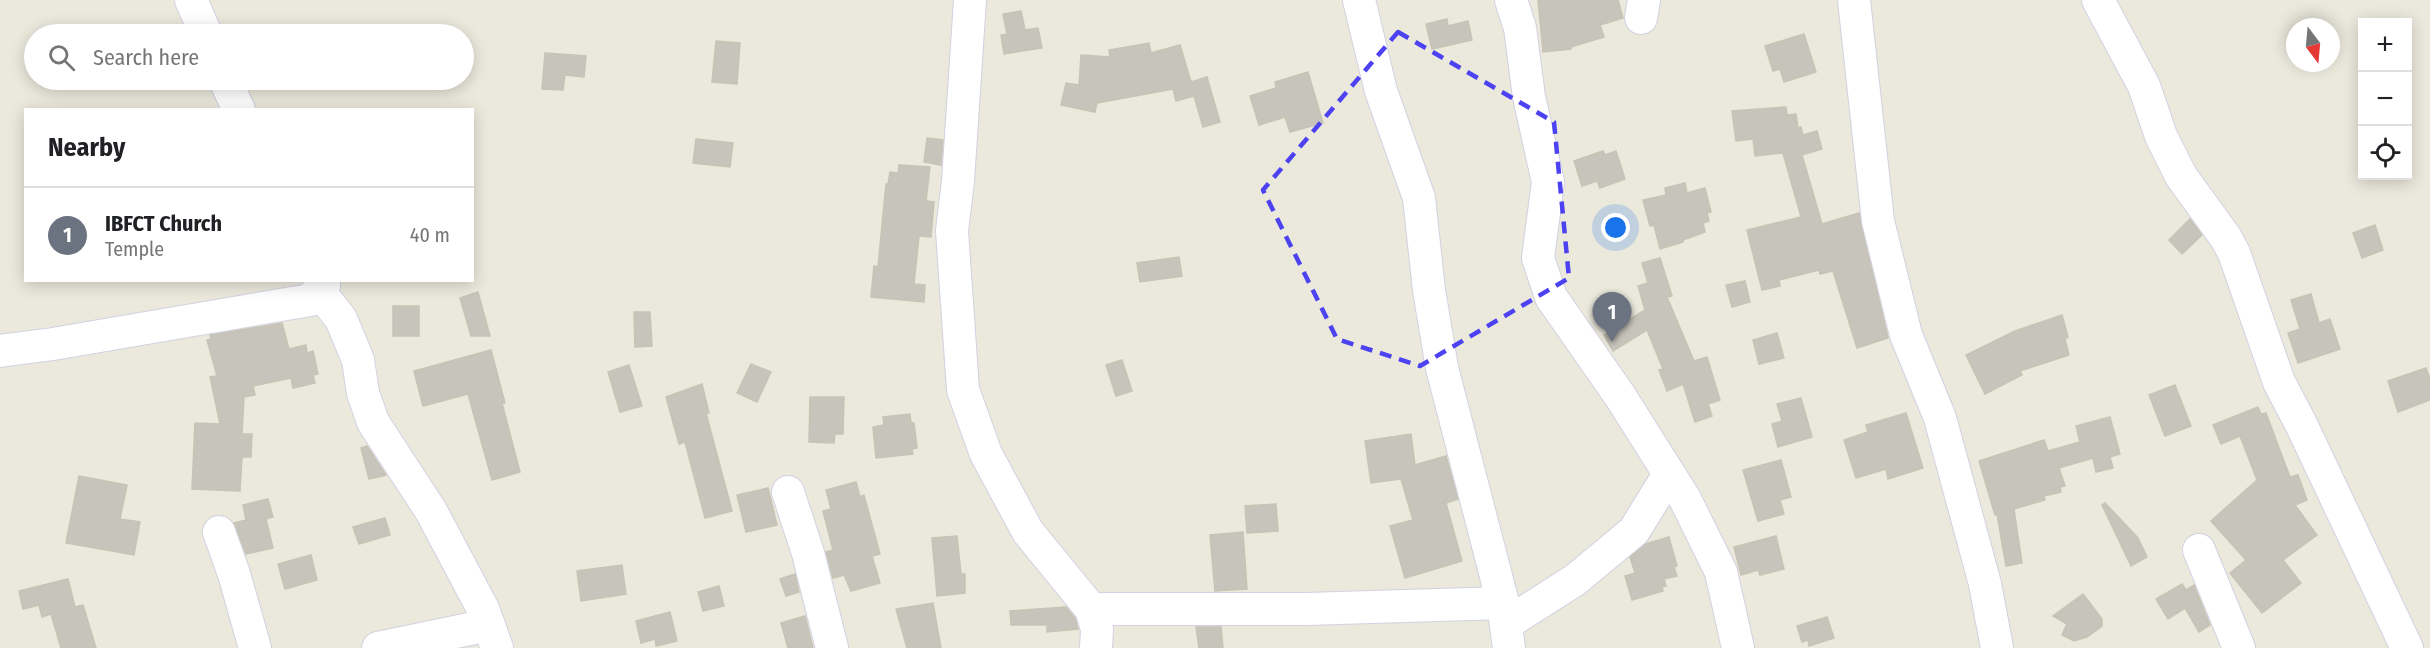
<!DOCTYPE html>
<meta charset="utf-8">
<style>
:root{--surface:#fff;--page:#f6f6f6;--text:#202124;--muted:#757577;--line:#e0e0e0;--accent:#4d42f2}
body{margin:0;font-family:"Fira Sans Condensed",sans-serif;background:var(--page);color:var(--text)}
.controls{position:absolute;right:18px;top:18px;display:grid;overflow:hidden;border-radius:0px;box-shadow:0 3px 15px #0003}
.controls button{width:54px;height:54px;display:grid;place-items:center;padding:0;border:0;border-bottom:2px solid var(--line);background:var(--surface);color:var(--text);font:30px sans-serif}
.compass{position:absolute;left:2286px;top:18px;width:54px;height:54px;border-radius:50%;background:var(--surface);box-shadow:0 3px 15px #0003;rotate:164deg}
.you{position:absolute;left:1616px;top:228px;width:21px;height:21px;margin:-15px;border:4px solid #fff;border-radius:50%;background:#1a73e8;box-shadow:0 0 0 9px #1a73e833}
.badge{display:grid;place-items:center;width:39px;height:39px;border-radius:50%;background:var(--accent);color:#fff;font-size:20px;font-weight:700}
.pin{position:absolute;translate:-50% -50px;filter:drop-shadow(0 2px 3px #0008)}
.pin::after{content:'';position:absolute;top:32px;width:21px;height:18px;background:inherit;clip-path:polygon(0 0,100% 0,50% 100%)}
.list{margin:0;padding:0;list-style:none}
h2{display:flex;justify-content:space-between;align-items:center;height:78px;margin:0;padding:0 24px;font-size:26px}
h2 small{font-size:20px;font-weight:400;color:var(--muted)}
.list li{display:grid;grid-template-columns:39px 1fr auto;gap:18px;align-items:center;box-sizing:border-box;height:96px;padding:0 24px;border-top:2px solid var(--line)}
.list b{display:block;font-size:22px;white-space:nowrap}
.list p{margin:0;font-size:20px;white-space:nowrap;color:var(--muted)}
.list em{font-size:20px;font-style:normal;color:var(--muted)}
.icon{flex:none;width:33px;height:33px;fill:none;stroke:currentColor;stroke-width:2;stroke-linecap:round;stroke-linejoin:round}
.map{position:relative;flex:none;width:2430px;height:648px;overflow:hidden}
.search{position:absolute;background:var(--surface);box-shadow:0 3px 15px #0003;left:24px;top:24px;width:450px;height:66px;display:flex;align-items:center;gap:15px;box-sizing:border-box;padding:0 21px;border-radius:33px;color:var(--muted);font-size:22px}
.panel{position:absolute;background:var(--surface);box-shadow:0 3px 15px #0003;left:24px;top:108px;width:450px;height:174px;border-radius:0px}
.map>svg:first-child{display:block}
.building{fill:#c6c4bb;stroke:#c6c4b5;stroke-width:1.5}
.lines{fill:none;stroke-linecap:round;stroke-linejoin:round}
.minor-casing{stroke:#d2d1e2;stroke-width:34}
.minor{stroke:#fff;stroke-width:32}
.marked{fill:none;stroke:#4d42f2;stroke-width:4.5;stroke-dasharray:12 8;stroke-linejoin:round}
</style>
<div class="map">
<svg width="2430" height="648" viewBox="0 0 2430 648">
<rect width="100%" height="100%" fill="#ebe8dc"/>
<g class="building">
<polygon points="1538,0 1618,0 1623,18 1600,25 1604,37 1571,47 1571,49 1543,52"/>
<polygon points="1021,11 1025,30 1038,28 1042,48 1004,54 1001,35 1007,34 1003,14"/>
<polygon points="1447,19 1448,26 1468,21 1472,40 1432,49 1426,24"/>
<polygon points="1804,34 1816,72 1784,82 1780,69 1773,71 1765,46"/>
<polygon points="716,41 740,43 737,84 712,82"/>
<polygon points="1149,43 1151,53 1180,45 1191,82 1207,77 1220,122 1203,127 1194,96 1176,101 1173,89 1097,103 1095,112 1061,105 1066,83 1079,85 1081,55 1110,57 1109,50"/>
<polygon points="545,53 586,56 584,77 565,75 563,90 542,89"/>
<polygon points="1308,72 1323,123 1290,132 1285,117 1259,125 1250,96 1276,88 1275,82"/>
<polygon points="1786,107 1787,115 1796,114 1798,128 1801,127 1803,135 1817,131 1822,149 1802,155 1822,224 1859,213 1888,338 1857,348 1833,271 1820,274 1819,270 1779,280 1780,286 1762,290 1747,230 1801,217 1783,153 1755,156 1753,139 1736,141 1732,111"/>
<polygon points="927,138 943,140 941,165 924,162"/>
<polygon points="696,139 733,143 730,167 693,163"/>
<polygon points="1603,151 1605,155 1616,151 1625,179 1600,188 1597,181 1582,186 1574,161"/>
<polygon points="899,165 930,167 926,201 934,202 931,237 919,236 914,284 925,285 924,302 871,297 874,266 878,267 886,184 888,184 890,172 898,173"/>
<polygon points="1685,183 1687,193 1705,188 1711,212 1707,213 1709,221 1703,223 1705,232 1683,240 1683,242 1660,249 1654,225 1650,226 1643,200 1666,195 1665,188"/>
<polygon points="2190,219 2202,235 2182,254 2169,240"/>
<polygon points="2375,225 2383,250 2362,258 2353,233"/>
<polygon points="1179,257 1182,276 1140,282 1137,263"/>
<polygon points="1660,258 1672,296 1667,297 1694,361 1707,357 1720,400 1708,404 1712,416 1695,422 1683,384 1667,391 1659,370 1663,369 1647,330 1613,351 1604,335 1645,310 1638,286 1648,283 1642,263"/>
<polygon points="1745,281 1750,302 1732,307 1726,285"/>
<polygon points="478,292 490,336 471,336 460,298"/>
<polygon points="2311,294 2319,323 2330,319 2340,349 2298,363 2288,333 2300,329 2291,300"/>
<rect x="393" y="306" width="26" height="30"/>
<polygon points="634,312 650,312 652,346 635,347"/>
<polygon points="2062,315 2068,337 2065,339 2069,355 2020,371 2022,375 1985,394 1966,355 2015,331"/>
<polygon points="282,323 289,349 306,345 307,353 313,351 318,374 313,375 315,383 293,388 291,378 253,386 255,395 244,397 242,434 252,434 251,457 242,457 240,491 192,489 195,423 220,424 210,377 217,376 207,340 211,339 210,335"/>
<polygon points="1777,333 1784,358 1759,364 1753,340"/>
<polygon points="491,350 505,403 502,403 520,472 492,480 468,394 423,406 414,371"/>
<polygon points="1122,360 1132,391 1116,396 1106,365"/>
<polygon points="751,364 771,372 757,402 737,393"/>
<polygon points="629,365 642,406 620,412 608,372"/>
<polygon points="2426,368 2430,379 2430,400 2398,412 2388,381"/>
<polygon points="702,384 709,413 706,413 732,511 705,518 685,442 679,444 666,397"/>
<polygon points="2175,385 2191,426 2165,436 2149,395"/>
<polygon points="810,397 844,397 843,434 835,434 834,443 809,442"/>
<polygon points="1801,398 1812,437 1778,447 1772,424 1782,421 1777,404"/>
<polygon points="2258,407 2261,414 2266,413 2290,477 2298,475 2307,500 2295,505 2317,535 2283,560 2301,583 2262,613 2230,573 2246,560 2211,521 2257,480 2240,436 2221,444 2213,425"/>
<polygon points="1906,413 1923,468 1888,479 1886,469 1856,478 1844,440 1868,432 1866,425"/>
<polygon points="910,414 911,423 914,423 917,448 912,449 913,454 876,458 873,427 884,425 883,417"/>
<polygon points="2110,417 2120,454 2110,457 2113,468 2096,472 2093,458 2059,468 2065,486 2060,487 2061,492 2044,496 2045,500 2014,509 2022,563 2006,566 1997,514 1995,515 1979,461 2044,440 2048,451 2080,442 2076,426"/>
<polygon points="1411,434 1415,465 1446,456 1458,499 1446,503 1462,561 1405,578 1390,526 1413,520 1401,479 1371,483 1365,441"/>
<polygon points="367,446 386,475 369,479 361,448"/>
<polygon points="1781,460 1791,497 1780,500 1784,514 1758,521 1743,470"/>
<polygon points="79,476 127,485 120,519 140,522 134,555 66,543"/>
<polygon points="856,482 860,497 864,495 880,554 872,556 880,583 851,591 844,575 833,578 826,552 833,550 823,511 831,509 826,490"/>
<polygon points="768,488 777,525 746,532 737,495"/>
<polygon points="268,499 273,517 266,519 273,548 246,554 234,523 246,520 243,505"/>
<polygon points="2105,503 2138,538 2147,557 2131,566 2102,505"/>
<polygon points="1276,504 1278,531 1247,533 1245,506"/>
<polygon points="385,518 390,535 359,544 353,527"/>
<polygon points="1243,532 1247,589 1215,591 1210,535"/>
<polygon points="957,536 961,574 965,574 965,593 937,596 932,538"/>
<polygon points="1776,536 1784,569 1760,575 1758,570 1741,575 1734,547"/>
<polygon points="1669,537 1677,566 1674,567 1677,576 1664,579 1666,586 1662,587 1663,591 1632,600 1625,576 1635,573 1630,557 1646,544"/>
<polygon points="311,555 317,580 285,589 278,564"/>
<polygon points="622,565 626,594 581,601 577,571"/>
<polygon points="795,574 799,592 786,596 780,579"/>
<polygon points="68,579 75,607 83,605 96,648 61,648 51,614 42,617 39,605 23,609 19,591"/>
<polygon points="2182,584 2186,590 2194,585 2210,625 2199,632 2185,608 2168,619 2156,599"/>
<polygon points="719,586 724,606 703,611 698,592"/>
<polygon points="2083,594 2102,619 2102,626 2087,637 2074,641 2062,635 2067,624 2053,616"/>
<polygon points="933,603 941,648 907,648 896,609"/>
<polygon points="1066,607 1075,618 1078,629 1047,632 1047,625 1011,625 1010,611"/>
<polygon points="670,612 677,641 656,646 655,639 641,643 636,621"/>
<polygon points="805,616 813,648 788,648 781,623"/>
<polygon points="1827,617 1834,638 1809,646 1808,640 1802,642 1797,626"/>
<polygon points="1196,627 1221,627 1223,648 1199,648"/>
</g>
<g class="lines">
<g class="minor-casing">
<g id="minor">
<polyline points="191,0 206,34"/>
<polyline points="970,0 958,181 952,231 963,390 986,454 1028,532 1091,609 1097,629 1096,648"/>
<polyline points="1359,0 1381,91 1419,198 1429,290 1442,368 1503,603 1509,648"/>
<polyline points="1511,0 1520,28 1529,97 1548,182 1538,258 1551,297 1620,396 1685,499 1721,572 1738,648"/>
<polyline points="1854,0 1878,221 1906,335 1940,418 1985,584 1997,648"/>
<polyline points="2098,0 2144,86 2161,136 2181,176 2226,238 2234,253 2279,382 2301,424 2407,648"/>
<polyline points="1641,18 1644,0"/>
<polyline points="225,80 239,110"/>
<polyline points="319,291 341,319 358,360 363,393 373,422 431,511 483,609 497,648"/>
<polyline points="0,351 53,344 310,300 324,285 322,280"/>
<polyline points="788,492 808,553 832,648"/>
<polyline points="219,532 234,574 255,648"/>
<polyline points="2199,550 2239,648"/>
<polyline points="1091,609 1306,609 1503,603"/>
<polyline points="1506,624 1575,580 1634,531 1669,474"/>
<polyline points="378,648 489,625"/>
</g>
</g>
<use href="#minor" class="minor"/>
</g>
<path class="marked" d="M1398,32L1554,122L1569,278L1420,366L1337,339L1263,190Z"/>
</svg>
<div class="controls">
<button>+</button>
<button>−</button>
<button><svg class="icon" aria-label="locate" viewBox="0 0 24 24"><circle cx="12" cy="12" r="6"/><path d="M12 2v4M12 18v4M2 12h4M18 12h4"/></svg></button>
</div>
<svg class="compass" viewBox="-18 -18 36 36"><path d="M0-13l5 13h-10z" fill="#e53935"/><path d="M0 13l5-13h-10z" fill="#757577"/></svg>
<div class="you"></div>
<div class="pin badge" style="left:1612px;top:342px;background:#6b7280">1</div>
<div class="search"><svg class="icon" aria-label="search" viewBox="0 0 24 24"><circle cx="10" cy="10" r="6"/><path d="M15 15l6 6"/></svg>Search here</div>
<section class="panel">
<h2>Nearby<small></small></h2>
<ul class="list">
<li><span class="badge" style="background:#6b7280">1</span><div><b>IBFCT Church</b><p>Temple</p></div><em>40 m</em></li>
</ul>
</section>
</div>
